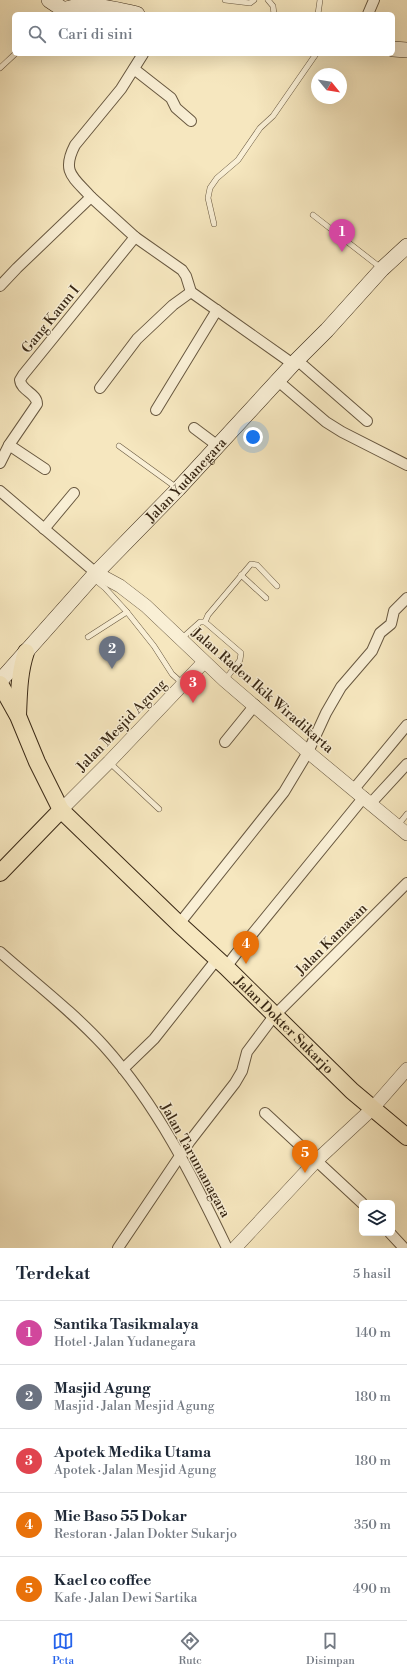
<!DOCTYPE html>
<html lang="id">
<meta charset="utf-8">
<style>
:root{--surface:#fff;--page:#f2f2f3;--text:#1f2937;--muted:#747a83;--line:#e0e1e3;--accent:#2563eb}
body{margin:0;font-family:"Libre Bodoni",serif;background:var(--page);color:var(--text)}
.controls{position:absolute;right:12px;bottom:12px;display:grid;overflow:hidden;border-radius:6px;box-shadow:0 4px 16px #0002}
.controls button{width:36px;height:36px;display:grid;place-items:center;padding:0;border:0;border-bottom:1px solid var(--line);background:var(--surface);color:var(--text);font:20px sans-serif}
.compass{position:absolute;left:311px;top:68px;width:36px;height:36px;border-radius:50%;background:var(--surface);box-shadow:0 4px 16px #0002;rotate:120deg}
.you{position:absolute;left:253px;top:437px;width:14px;height:14px;margin:-10px;border:3px solid #fff;border-radius:50%;background:#1a73e8;box-shadow:0 0 0 6px #1a73e833}
.badge{display:grid;place-items:center;width:26px;height:26px;border-radius:50%;background:var(--accent);color:#fff;font-size:13px;font-weight:700}
.pin{position:absolute;translate:-50% -33px;filter:drop-shadow(0 1px 2px #0008)}
.pin::after{content:'';position:absolute;top:21px;width:14px;height:12px;background:inherit;clip-path:polygon(0 0,100% 0,50% 100%)}
.list{margin:0;padding:0;list-style:none}
h2{display:flex;justify-content:space-between;align-items:center;height:52px;margin:0;padding:0 16px;font-size:17px}
h2 small{font-size:13px;font-weight:400;color:var(--muted)}
.list li{display:grid;grid-template-columns:26px 1fr auto;gap:12px;align-items:center;box-sizing:border-box;height:64px;padding:0 16px;border-top:1px solid var(--line)}
.list b{display:block;font-size:15px;white-space:nowrap}
.list p{margin:0;font-size:13px;white-space:nowrap;color:var(--muted)}
.list em{font-size:13px;font-style:normal;color:var(--muted)}
.icon{flex:none;width:22px;height:22px;fill:none;stroke:currentColor;stroke-width:2;stroke-linecap:round;stroke-linejoin:round}
.map{position:relative;flex:none;width:407px;height:1248px;overflow:hidden}
.search{position:absolute;background:var(--surface);box-shadow:0 4px 16px #0002;left:12px;right:12px;top:12px;height:44px;display:flex;align-items:center;gap:10px;box-sizing:border-box;padding:0 14px;border-radius:6px;color:var(--muted);font-size:15px}
.sheet{height:372px;background:var(--surface)}
nav{display:flex;justify-content:space-around;align-items:center;box-sizing:border-box;height:56px;border-top:1px solid var(--line);background:var(--surface);font-size:11px;color:var(--muted)}
nav a{display:grid;justify-items:center;gap:2px}
nav .on{color:var(--accent)}
.map>svg:first-child{display:block}
.lines{fill:none;stroke-linecap:round;stroke-linejoin:round}
.service-casing{stroke:#685840;stroke-width:6}
.minor-casing{stroke:#685840;stroke-width:12}
.tertiary-casing{stroke:#685840;stroke-width:14}
.secondary-casing{stroke:#392815;stroke-width:16}
.primary-casing{stroke:#392815;stroke-width:18}
.service{stroke:#f9efd5;stroke-width:5}
.minor{stroke:#f9efd5;stroke-width:10}
.tertiary{stroke:#f9efd5;stroke-width:13}
.secondary{stroke:#f9efd5;stroke-width:15}
.primary{stroke:#f6e7bf;stroke-width:16}
.labels{text-anchor:middle;stroke-width:3;stroke-linejoin:round;paint-order:stroke}
.street-label{font-size:14px;fill:#392815;stroke:#f9efd5}
</style>
<div class="map">
<svg width="407" height="1248" viewBox="0 0 407 1248">
<rect width="100%" height="100%" fill="#f6e7bf"/>
<filter id="stains"><feTurbulence type="fractalNoise" baseFrequency=".005" numOctaves="4"/><feColorMatrix values="0 0 0 0 .2 0 0 0 0 .09 0 0 0 0 .02 0 0 0 .5 -.17"/></filter>
<radialGradient id="worn" r=".72"><stop offset=".6" stop-color="#630" stop-opacity="0"/><stop offset="1" stop-color="#630" stop-opacity=".3"/></radialGradient>
<g class="lines">
<g class="service-casing">
<g id="service">
<polyline points="225,0 250,3 254,0"/>
<polyline points="268,0 273,6 274,14"/>
<polyline points="318,14 320,0"/>
<polyline points="0,68 15,54"/>
<polyline points="313,215 381,268"/>
<polyline points="214,224 208,198 210,188 217,178 238,160 260,128 273,116 316,54"/>
<polyline points="119,446 177,488"/>
<polyline points="241,575 266,598"/>
<polyline points="94,579 105,588 127,612"/>
<polyline points="205,622 208,615 251,564 257,565 277,586"/>
<polyline points="205,622 241,653 240,660 225,680"/>
<polyline points="88,637 127,612 154,646 172,674 182,683"/>
<polyline points="181,639 200,622 205,622"/>
<polyline points="110,763 159,809"/>
<polyline points="398,825 407,814"/>
</g>
</g>
<g class="minor-casing">
<g id="minor">
<polyline points="368,14 374,0"/>
<polyline points="134,69 171,98 176,108 191,121"/>
<polyline points="91,197 135,237 182,270 186,276 191,292 293,364"/>
<path d="M0,286L17,268L91,197C73,177 61,172 75,145L121,89L143,54"/>
<polyline points="297,360 367,421"/>
<polyline points="278,381 326,422 342,432 407,465"/>
<polyline points="100,388 137,339 173,305 191,292"/>
<polyline points="156,410 217,310"/>
<polyline points="194,428 218,446"/>
<polyline points="9,445 45,469"/>
<path d="M0,463L9,445L37,404C37,393 21,391 20,380L23,375L135,237"/>
<polyline points="0,491 96,573"/>
<polyline points="44,529 74,493"/>
<polyline points="225,742 255,705"/>
<polyline points="354,789 407,725"/>
<polyline points="371,803 407,764"/>
<polyline points="179,924 284,792 308,752 326,713 341,687 372,651 380,633 391,624 394,611 407,598"/>
<path d="M0,952C35,983 73,1012 104,1046C157,1105 193,1177 227,1248"/>
<polyline points="226,967 236,954 364,797"/>
<polyline points="123,1069 154,1039 217,959"/>
<polyline points="265,1113 362,1203"/>
<polyline points="390,1233 404,1248"/>
<polyline points="118,1248 190,1141 235,1083 242,1071 247,1052 274,1016 407,883"/>
</g>
</g>
<g class="tertiary-casing">
<g id="tertiary">
<polyline points="96,573 120,586 146,606 224,680 308,752 407,834"/>
<polyline points="61,810 109,762 204,662"/>
<polyline points="235,1248 316,1161 372,1109 407,1069"/>
</g>
</g>
<g class="secondary-casing">
<g id="secondary">
<path d="M49,0L64,10C86,1 114,9 137,14"/>
<polyline points="393,49 407,50"/>
<path id="s1" d="M0,681L96,573L178,489L293,364L327,330L382,269L407,246"/>
</g>
</g>
<g class="primary-casing">
<g id="primary">
<path id="s2" d="M0,684L18,716L37,762L61,810L179,924L226,967L352,1091L407,1137"/>
<path d="M18,715C19,693 19,673 26,652"/>
<polyline points="0,873 61,810"/>
</g>
</g>
<use href="#service" class="service"/>
<use href="#minor" class="minor"/>
<use href="#tertiary" class="tertiary"/>
<use href="#secondary" class="secondary"/>
<use href="#primary" class="primary"/>
</g>
<g class="labels">
<g class="street-label">
<text transform="translate(50 319) rotate(-51)" y="5">Gang Kaum I</text>
<text dy="5" stroke="none"><textPath href="#s1" startOffset="274">Jalan Yudanegara</textPath></text>
<text transform="translate(263 690) rotate(41)" y="5">Jalan Raden Ikik Wiradikarta</text>
<text transform="translate(121 725) rotate(-46)" y="5">Jalan Mesjid Agung</text>
<text transform="translate(331 939) rotate(-45)" y="5">Jalan Kamasan</text>
<text dy="5" stroke="none"><textPath href="#s2" startOffset="450">Jalan Dokter Sukarjo</textPath></text>
<text transform="translate(196 1160) rotate(61)" y="5">Jalan Tarumanagara</text>
</g>
</g>
<rect width="100%" height="100%" filter="url(#stains)"/>
<rect width="100%" height="100%" fill="url(#worn)"/>
</svg>
<div class="controls">
<button><svg class="icon" aria-label="layers" viewBox="0 0 24 24"><path d="M12 4l9 5-9 5-9-5zM3 14l9 5 9-5"/></svg></button>
</div>
<svg class="compass" viewBox="-18 -18 36 36"><path d="M0-13l5 13h-10z" fill="#e53935"/><path d="M0 13l5-13h-10z" fill="#747a83"/></svg>
<div class="you"></div>
<div class="pin badge" style="left:342px;top:252px;background:#d1479c">1</div>
<div class="pin badge" style="left:112px;top:669px;background:#6b7280">2</div>
<div class="pin badge" style="left:193px;top:703px;background:#e0444e">3</div>
<div class="pin badge" style="left:246px;top:964px;background:#e8710a">4</div>
<div class="pin badge" style="left:305px;top:1173px;background:#e8710a">5</div>
<div class="search"><svg class="icon" aria-label="search" viewBox="0 0 24 24"><circle cx="10" cy="10" r="6"/><path d="M15 15l6 6"/></svg>Cari di sini</div>
</div>
<section class="sheet">
<h2>Terdekat<small>5 hasil</small></h2>
<ul class="list">
<li><span class="badge" style="background:#d1479c">1</span><div><b>Santika Tasikmalaya</b><p>Hotel · Jalan Yudanegara</p></div><em>140 m</em></li>
<li><span class="badge" style="background:#6b7280">2</span><div><b>Masjid Agung</b><p>Masjid · Jalan Mesjid Agung</p></div><em>180 m</em></li>
<li><span class="badge" style="background:#e0444e">3</span><div><b>Apotek Medika Utama</b><p>Apotek · Jalan Mesjid Agung</p></div><em>180 m</em></li>
<li><span class="badge" style="background:#e8710a">4</span><div><b>Mie Baso 55 Dokar</b><p>Restoran · Jalan Dokter Sukarjo</p></div><em>350 m</em></li>
<li><span class="badge" style="background:#e8710a">5</span><div><b>Kael co coffee</b><p>Kafe · Jalan Dewi Sartika</p></div><em>490 m</em></li>
</ul>
</section>
<nav>
<a class="on"><svg class="icon" aria-label="map" viewBox="0 0 24 24"><path d="M3 6l6-2 6 2 6-2v14l-6 2-6-2-6 2zM9 4v14M15 6v14"/></svg>Peta</a>
<a><svg class="icon" aria-label="directions" viewBox="0 0 24 24"><path d="M12 3l9 9-9 9-9-9zM9 14v-3h6M13 9l2 2-2 2"/></svg>Rute</a>
<a><svg class="icon" aria-label="saved" viewBox="0 0 24 24"><path d="M7 4h10v16l-5-4-5 4z"/></svg>Disimpan</a>
</nav>
